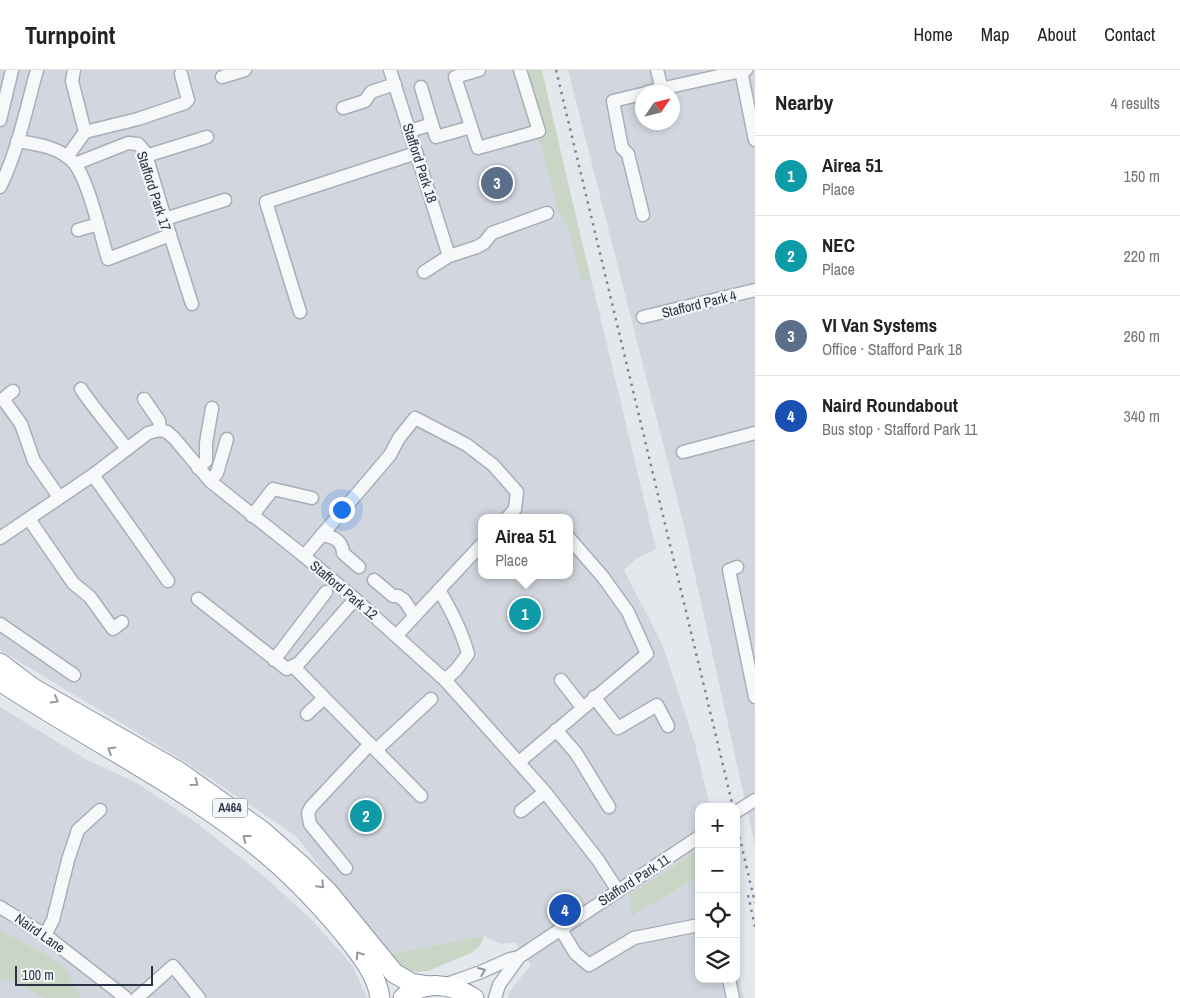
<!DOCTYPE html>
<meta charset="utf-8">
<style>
:root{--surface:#fff;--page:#f2f2f2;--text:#222;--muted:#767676;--line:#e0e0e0;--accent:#d1495b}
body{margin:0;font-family:"Archivo Narrow",sans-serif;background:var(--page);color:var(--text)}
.controls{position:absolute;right:15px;bottom:15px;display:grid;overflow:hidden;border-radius:10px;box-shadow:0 2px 8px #0003}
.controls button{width:45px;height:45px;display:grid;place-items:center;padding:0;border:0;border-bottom:1px solid var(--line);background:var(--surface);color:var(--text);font:25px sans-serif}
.compass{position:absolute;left:635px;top:15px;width:45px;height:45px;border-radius:50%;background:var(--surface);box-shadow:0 2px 8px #0003;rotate:55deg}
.scale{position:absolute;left:15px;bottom:12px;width:138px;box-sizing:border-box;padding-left:5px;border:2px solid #2b3445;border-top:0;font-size:14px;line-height:18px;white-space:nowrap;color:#2b3445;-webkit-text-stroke:4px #f4f6f9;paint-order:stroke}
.you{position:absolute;left:341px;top:439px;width:18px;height:18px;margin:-12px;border:4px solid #fff;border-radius:50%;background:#1a73e8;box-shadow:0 0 0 8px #1a73e833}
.badge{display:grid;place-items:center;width:32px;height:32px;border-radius:50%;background:var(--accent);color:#fff;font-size:16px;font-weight:700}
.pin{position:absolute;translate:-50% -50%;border:2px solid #fff;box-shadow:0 1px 5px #0006}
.popup{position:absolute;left:478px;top:444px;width:95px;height:65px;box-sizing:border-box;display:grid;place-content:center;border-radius:10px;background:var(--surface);filter:drop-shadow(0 1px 4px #0005);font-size:16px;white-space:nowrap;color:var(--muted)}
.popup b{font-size:19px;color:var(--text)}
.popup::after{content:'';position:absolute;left:50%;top:100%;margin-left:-10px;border:10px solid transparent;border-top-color:var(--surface)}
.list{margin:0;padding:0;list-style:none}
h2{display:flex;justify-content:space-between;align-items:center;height:65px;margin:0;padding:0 20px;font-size:21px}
h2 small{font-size:16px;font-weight:400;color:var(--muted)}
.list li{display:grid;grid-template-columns:32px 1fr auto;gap:15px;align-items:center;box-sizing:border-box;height:80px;padding:0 20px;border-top:1px solid var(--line)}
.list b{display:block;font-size:19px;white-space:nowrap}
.list p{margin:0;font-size:16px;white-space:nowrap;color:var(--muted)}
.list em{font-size:16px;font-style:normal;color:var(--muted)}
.icon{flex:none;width:28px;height:28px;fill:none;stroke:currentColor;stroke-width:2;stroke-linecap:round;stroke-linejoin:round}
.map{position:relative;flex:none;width:755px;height:928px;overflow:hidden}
header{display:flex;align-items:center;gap:30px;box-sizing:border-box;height:70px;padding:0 25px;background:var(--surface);border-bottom:1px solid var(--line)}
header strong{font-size:24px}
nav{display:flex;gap:28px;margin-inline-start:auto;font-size:18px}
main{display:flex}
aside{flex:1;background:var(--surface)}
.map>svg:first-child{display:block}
.built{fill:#d2d6de;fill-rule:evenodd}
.green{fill:#c9d6c5}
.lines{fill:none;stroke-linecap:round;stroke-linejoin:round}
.minor-casing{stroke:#a9aeb7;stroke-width:15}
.highway-casing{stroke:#8b94a3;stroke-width:21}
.minor{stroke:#f7f8fa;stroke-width:12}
.highway{stroke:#fff;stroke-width:19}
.rail{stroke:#7d8696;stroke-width:2.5;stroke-dasharray:2.5 5;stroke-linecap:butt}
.oneway{stroke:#959aa2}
.oneway2{stroke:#9196a0}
.labels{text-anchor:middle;stroke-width:4.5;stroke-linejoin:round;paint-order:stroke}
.shield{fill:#f4f6f9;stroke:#676e7b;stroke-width:1}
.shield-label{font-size:12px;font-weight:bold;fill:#2b3445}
.street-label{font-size:14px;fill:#2b3445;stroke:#f4f6f9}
</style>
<header>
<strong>Turnpoint</strong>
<nav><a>Home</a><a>Map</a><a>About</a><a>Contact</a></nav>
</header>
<main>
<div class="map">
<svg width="755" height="928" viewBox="0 0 755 928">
<rect width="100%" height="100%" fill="#e4e7ec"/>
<g class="built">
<path d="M0,0H541L656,479L636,489L624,500L663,576L695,674L710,737H699V909H736V891L744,928H508L509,922L531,895L515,872L501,874L484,866L389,884L296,766L187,693L0,580ZM481,448H569V505H481Z"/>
<path d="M568,0H755V776L685,460ZM642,22H672V52H642Z"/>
<polygon points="0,637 87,690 137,713 194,751 260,803 310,848 353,896 367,928 0,928"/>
</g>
<g class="green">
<polygon points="520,0 542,0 590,210 582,211 569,160 558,139 541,74 528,57 521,31 526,30"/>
<polygon points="699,780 699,806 631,846 631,824"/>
<polygon points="0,861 50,887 66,900 81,928 45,928 16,912 0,909"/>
<polygon points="484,866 480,876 471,883 428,901 416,902 401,899 389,884"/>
</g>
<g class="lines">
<g class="minor-casing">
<g id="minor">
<polyline points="390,0 449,186"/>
<polyline points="479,0 455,7 478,78 539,61 520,0"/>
<polyline points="657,0 662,19"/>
<polyline points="741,1 755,70"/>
<polyline points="222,7 245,0"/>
<polyline points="421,17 432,54"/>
<polyline points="647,22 746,0"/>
<polyline points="642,24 613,31 622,78 628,84 643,145"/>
<polyline points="343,38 365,31 371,22 395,14"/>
<polyline points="0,50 12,0"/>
<polyline points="410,61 432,54 436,67 471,57"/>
<polyline points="85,62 138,49 185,33 188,30 181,4"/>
<path d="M17,71C37,74 60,77 74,93C88,109 101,166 108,189L170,165L145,82L138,74L128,73L75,94"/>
<polyline points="146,86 207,67"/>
<polyline points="67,87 85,62 72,11 74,0"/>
<path d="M0,117C18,81 26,39 37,0"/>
<polyline points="165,149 225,130"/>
<polyline points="78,160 98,154"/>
<polyline points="170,165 192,234"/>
<polyline points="424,202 449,186 477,177 484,173 492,163 547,143"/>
<polyline points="300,242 266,132 416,83"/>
<polyline points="643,247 755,220"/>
<path d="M81,319C95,340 112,359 127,379"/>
<polyline points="13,321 3,329 21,354 34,391 59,427"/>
<polyline points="144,329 159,351 160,360 167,362 174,368 210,411 304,486 355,529 445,610 545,722 598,790 618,821"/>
<polyline points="683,382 755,363"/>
<polyline points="198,398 206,391 206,373 212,338"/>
<polyline points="93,405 168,511"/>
<polyline points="210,411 217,403 227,369"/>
<polyline points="252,446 273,419 312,428"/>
<polyline points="29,449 73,513 90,527 113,559 122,552"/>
<path d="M322,465C334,467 342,470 343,483L359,497"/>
<polyline points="0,468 93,405 148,363 160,360"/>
<polyline points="304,486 390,385 399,368 415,348 467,375 493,395 517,422 515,439 507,448"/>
<polyline points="737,497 729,500 755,627"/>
<polyline points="374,510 393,526 398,526 404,530 414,545"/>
<path d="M439,520C451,540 462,561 468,584L456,600L445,610"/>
<polyline points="198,529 287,599 299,593 355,529"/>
<polyline points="0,554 74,605"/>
<polyline points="397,565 481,475"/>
<polyline points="274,590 326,522"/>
<polyline points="293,596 421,726"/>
<polyline points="561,610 582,637"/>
<polyline points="594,627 618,658 657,635 668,656"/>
<polyline points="307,644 324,628"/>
<polyline points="556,660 576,683 609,737"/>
<polyline points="376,680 431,629"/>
<polyline points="519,692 647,584 628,542 603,507 569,468"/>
<polyline points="521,741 545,722"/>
<polyline points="736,742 755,730"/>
<polyline points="346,798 310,754 308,743 311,737 370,674"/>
<polyline points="0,837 45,865 126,928"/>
<polyline points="560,858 575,883 589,895 634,868 699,855"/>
<polyline points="45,865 53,850 68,790 78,760 100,740"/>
<polyline points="729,909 733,928"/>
<polyline points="444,915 481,902 510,889 519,887 699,767"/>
<polyline points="137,928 173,896 199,928"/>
<polyline points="495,928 499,915 519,887"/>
</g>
</g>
<g class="highway-casing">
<g id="highway">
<polyline points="0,593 33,618 178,701 261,760 302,796 328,822 394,903 411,913 429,916"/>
<path d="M0,611C82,666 171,709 249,770C283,796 313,827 341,860C356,879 377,903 380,928"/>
<path d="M403,928C425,909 452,914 474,928"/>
</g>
</g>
<use href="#minor" class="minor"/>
<use href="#highway" class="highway"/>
<g class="rail">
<polyline points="556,0 733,737"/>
<polyline points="736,752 755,833"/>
<polyline points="748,825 755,857"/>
</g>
</g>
<defs><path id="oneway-chevron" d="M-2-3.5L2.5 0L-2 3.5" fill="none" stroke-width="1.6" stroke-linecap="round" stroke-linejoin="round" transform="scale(1.25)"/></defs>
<g class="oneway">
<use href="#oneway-chevron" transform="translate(55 630) rotate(30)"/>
<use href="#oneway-chevron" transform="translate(111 680) rotate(-149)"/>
<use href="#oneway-chevron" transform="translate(195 713) rotate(36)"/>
<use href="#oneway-chevron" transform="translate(246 768) rotate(-143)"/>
<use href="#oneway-chevron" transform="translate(321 815) rotate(45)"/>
<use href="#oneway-chevron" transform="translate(359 885) rotate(-125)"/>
</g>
<use class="oneway2" href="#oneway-chevron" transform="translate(482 901) rotate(-23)"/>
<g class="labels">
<rect class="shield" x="212.5" y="728.5" width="35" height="19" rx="4"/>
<g class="shield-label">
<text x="230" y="742">A464</text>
</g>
<g class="street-label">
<text transform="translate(420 93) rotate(72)" y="5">Stafford Park 18</text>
<text transform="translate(154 121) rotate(72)" y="5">Stafford Park 17</text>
<text transform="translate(699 234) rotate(-14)" y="5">Stafford Park 4</text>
<text transform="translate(344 520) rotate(40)" y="5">Stafford Park 12</text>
<text transform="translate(634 810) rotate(-33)" y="5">Stafford Park 11</text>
<text transform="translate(40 863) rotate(35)" y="5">Naird Lane</text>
</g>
</g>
</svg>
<div class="controls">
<button>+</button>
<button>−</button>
<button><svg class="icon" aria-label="locate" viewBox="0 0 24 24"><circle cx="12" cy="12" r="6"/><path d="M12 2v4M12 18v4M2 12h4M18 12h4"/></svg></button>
<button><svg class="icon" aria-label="layers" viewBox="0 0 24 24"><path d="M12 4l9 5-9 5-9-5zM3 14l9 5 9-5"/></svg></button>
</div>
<svg class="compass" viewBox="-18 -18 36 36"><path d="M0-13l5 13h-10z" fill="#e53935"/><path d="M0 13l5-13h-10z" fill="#767676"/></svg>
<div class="scale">100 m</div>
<div class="you"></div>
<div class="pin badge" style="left:525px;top:544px;background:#0f9aa8">1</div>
<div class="popup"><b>Airea 51</b>Place</div>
<div class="pin badge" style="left:366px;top:746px;background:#0f9aa8">2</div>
<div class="pin badge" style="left:497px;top:113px;background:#5c6f8a">3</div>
<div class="pin badge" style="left:565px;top:840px;background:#1a4fb4">4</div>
</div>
<aside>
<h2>Nearby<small>4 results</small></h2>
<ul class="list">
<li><span class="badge" style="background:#0f9aa8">1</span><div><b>Airea 51</b><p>Place</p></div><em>150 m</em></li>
<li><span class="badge" style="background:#0f9aa8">2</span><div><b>NEC</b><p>Place</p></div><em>220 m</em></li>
<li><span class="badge" style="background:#5c6f8a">3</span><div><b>VI Van Systems</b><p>Office · Stafford Park 18</p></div><em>260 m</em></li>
<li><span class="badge" style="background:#1a4fb4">4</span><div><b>Naird Roundabout</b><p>Bus stop · Stafford Park 11</p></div><em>340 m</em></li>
</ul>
</aside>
</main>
